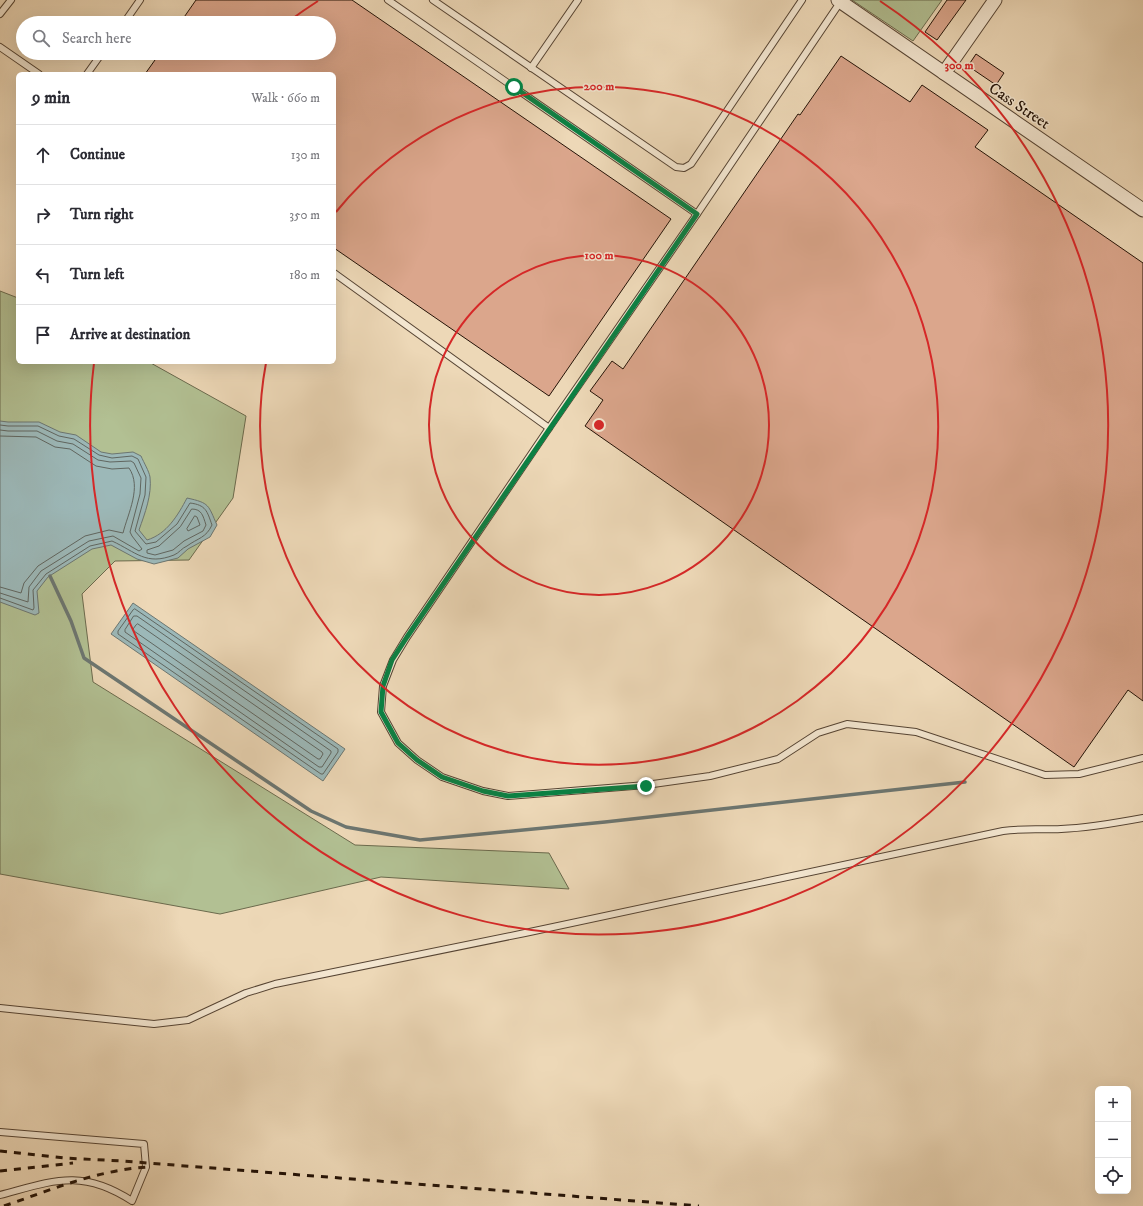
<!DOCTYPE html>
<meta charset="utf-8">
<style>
:root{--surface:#fff;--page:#f7f7f7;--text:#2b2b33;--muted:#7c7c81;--line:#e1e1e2}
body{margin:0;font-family:"IM FELL DW Pica",serif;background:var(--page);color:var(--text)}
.controls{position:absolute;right:12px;bottom:12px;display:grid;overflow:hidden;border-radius:6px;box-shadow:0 4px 16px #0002}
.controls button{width:36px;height:36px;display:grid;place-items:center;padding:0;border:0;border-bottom:1px solid var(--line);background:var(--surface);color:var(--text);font:20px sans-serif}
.stop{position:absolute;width:12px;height:12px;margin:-9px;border:3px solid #0b8043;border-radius:50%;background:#fff}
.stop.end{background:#0b8043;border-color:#fff;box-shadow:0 1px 4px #0008}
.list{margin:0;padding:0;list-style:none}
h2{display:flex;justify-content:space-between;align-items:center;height:52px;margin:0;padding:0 16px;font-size:17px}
h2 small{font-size:13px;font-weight:400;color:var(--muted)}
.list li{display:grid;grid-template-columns:26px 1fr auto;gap:12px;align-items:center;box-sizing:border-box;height:60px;padding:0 16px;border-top:1px solid var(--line)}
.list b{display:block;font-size:15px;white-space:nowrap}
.list em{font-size:13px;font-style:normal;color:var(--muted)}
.icon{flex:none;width:22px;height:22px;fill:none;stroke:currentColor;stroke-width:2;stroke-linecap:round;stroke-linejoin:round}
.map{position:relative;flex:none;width:1143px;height:1206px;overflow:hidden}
.search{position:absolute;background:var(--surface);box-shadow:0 4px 16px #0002;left:16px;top:16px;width:320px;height:44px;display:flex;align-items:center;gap:10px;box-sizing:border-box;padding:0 14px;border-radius:22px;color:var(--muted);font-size:15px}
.panel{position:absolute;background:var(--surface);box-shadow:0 4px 16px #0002;left:16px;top:72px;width:320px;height:292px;border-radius:6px}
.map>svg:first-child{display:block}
.green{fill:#b2c093;stroke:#6b6a4d}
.water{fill:#9cb8b8;stroke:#6c7671}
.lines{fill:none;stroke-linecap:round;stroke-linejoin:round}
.shore{stroke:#606660;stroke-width:1}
.stream{stroke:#6c7671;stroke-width:3.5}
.building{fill:#dba68c;stroke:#241307}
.service-casing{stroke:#564433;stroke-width:8}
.minor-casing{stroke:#564433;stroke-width:15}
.service{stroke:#f3e6d0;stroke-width:6}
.minor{stroke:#f3e6d0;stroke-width:13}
.rail{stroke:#241307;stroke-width:3;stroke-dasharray:7 7;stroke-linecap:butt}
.route{stroke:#0b8043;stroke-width:5}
.ring{fill:none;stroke:#d62828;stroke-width:2}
.labels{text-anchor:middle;stroke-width:3;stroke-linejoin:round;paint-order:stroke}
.street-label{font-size:16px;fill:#241307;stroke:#f3e6d0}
.centre{fill:#d62828;stroke:#f3e6d0;stroke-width:2}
.ring-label{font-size:12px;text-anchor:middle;font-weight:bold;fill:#d62828;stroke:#f3e6d0;stroke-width:3;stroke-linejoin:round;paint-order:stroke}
</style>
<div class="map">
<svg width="1143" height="1206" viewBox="0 0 1143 1206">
<rect width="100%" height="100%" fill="#edd8b7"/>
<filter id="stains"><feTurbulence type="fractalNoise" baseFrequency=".005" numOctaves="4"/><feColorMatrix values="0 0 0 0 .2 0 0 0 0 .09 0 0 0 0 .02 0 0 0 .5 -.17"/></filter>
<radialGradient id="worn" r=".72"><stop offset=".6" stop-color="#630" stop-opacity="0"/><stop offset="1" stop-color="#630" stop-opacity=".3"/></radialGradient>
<g class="green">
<polygon points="852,0 942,0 913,41"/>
<polygon points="0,291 18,298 18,362 149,362 246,416 233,498 189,560 115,561 82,594 93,682 355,845 549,853 569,889 381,877 220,914 0,874"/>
</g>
<g class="water">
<path d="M0,421L8,422H39L60,432L76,435L101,452L112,454L133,452L141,456C144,463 149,471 150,477C152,495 145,513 139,530L147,540C167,534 178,515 187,498C210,503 208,505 217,525L210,537L188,549L178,558L154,564L137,559L111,545L92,549L48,577L37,591L39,613L35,615L0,602Z"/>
<polygon points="133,603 345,749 323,781 111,634"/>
</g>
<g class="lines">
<g class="shore">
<path d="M0,425L8,426H38L59,436L74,439L99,455L112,458L132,456L138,459L146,477L145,495L135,531L146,544L156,542L177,524L190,503C206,505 207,511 212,525C206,538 198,538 187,546C182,548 179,553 174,555C146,566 136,552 112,541L90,546L46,574L33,590L34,608L33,610L0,598"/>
<polyline points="0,430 8,431 37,431 57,441 73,444 98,460 110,462 131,461 134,463 141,478 140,494 130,532 132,536 142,549 139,551 113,536 89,541 41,571 29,587 28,602 0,593"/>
<path d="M0,436L36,437L55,447L70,449L96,466L112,469L129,468C142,487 128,513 123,533L109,530L85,536L38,566L24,583L21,593L0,587"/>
<path d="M192,509C202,509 203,516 206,525L203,531L184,541L173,550L155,555L147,553V550L159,546L180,527Z"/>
<polygon points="195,516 197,517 200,525 188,531 187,529"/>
<polygon points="135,609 338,749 338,752 323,774 321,774 118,634 118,631 133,610"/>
<polygon points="134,616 137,616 331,751 331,753 322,767 319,767 125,632 125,630"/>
<polygon points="138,624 322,752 323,754 320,759 318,759 134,631 133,629 136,625"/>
</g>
<polyline class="stream" points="50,576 71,621 84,658 311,811 346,827 420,840 605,822 965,782"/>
</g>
<g class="building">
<polygon points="196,0 352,0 671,219 549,396 334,248 334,74 145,74 160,53 329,53 329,23 180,23"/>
<polygon points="947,0 966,0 937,40 925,32"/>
<polygon points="976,54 1004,73 996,85 968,66"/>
<polygon points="841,56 910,102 922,85 988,130 975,147 1143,263 1143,701 1128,690 1074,767 585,426 603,400 590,391 612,361 623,369 798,114 800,115"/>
</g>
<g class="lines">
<g class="service-casing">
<g id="service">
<polyline points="388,0 697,214 841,1"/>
<polyline points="433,0 676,167 684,168 691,164 802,0"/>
<polyline points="0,14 11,0"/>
<polyline points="124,23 140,0"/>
<polyline points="0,47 39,74"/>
<polyline points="531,68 578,0"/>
<polyline points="87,74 102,53"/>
<polyline points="334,273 549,428 697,214"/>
<polyline points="549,428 407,637 393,660 383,686 381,712 398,743 417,760 442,777 483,791 508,796 646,785 710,776 778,759 818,733 847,724 916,732 1045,775 1079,774 1143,758"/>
<path d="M0,1008L154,1024L188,1020L246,993L275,984L525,933L1003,831C1023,828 1041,830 1061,829C1089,828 1116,823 1143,818"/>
<path d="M0,1132L144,1144L146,1167L132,1201C81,1168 53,1181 0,1195"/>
</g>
</g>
<g class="minor-casing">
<g id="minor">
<polyline points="838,0 1143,210"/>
<polyline points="944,73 995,0"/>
</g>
</g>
<use href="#service" class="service"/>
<use href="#minor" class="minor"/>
<g class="rail">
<polyline points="0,1151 64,1158 122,1161 699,1206"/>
<polyline points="0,1171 73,1163"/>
<path d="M4,1206C51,1190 97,1170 148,1167"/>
</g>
</g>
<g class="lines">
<polyline class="route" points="514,87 697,214 407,637 392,660 383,686 381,712 398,743 417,760 442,777 483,791 508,796 646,786"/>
</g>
<g class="ring">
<circle cx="599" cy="425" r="170"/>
<path d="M336 212A339 339 0 1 1 266 363"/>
<path d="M289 21A509 509 0 0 1 318 1M880 1A509 509 0 1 1 94 363"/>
</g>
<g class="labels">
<g class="street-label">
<text transform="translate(1020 105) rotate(34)" y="6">Cass Street</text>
</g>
</g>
<circle cx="599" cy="425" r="6" class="centre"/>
<g class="ring-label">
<text x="959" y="69">300 m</text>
<text x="599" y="90">200 m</text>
<text x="599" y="259">100 m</text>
</g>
<rect width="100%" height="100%" filter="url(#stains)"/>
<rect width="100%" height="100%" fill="url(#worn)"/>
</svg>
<div class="controls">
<button>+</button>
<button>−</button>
<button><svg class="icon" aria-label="locate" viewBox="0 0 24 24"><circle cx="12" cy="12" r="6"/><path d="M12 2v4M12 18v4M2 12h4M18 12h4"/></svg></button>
</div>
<div class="stop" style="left:514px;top:87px"></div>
<div class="stop end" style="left:646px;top:786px"></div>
<div class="search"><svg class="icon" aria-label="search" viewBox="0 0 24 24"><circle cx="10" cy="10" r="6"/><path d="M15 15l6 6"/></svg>Search here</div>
<section class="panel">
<h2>9 min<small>Walk · 660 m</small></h2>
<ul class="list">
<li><svg class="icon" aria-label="ahead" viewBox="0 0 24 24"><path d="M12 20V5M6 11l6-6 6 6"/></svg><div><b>Continue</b></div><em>130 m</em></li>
<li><svg class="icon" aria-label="right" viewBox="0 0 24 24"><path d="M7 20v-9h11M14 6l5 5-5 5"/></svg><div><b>Turn right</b></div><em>350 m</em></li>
<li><svg class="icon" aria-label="left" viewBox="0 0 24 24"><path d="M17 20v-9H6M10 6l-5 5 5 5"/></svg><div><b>Turn left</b></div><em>180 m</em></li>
<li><svg class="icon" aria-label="arrive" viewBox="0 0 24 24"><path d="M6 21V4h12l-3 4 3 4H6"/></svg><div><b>Arrive at destination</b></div></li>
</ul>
</section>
</div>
